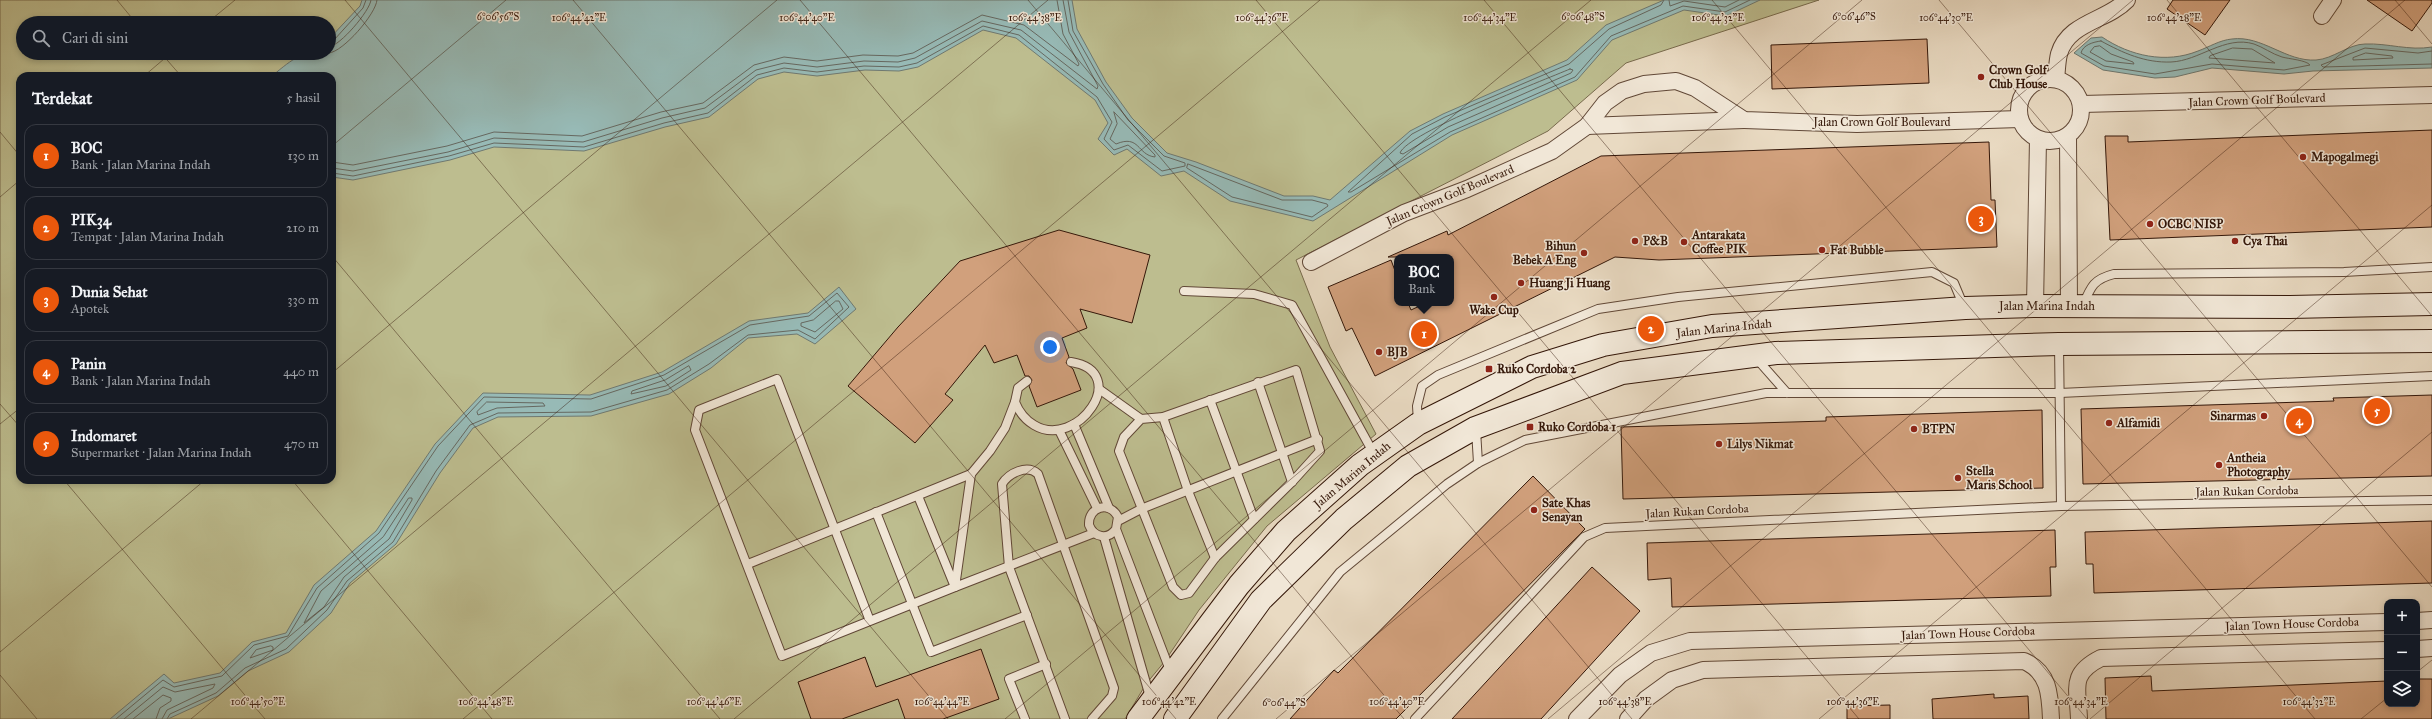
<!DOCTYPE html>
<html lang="id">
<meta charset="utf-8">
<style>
:root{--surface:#171b24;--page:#242831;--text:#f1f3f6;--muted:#9ea1a6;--line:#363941;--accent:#ea580c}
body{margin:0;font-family:"IM FELL Great Primer",serif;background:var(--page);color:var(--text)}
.controls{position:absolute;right:12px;bottom:12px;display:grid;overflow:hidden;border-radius:8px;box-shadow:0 2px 6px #0003}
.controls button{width:36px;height:36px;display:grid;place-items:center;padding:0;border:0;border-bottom:1px solid var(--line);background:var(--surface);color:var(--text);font:20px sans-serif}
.you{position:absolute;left:1050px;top:347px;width:14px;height:14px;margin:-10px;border:3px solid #fff;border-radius:50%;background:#1a73e8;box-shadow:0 0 0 6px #1a73e833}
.badge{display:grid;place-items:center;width:26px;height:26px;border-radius:50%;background:var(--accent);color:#fff;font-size:13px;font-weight:700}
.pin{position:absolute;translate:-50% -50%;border:2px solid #fff;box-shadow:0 1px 4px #0006}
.popup{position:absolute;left:1394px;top:254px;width:60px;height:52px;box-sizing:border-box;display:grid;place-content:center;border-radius:8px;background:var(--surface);filter:drop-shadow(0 1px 3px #0005);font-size:13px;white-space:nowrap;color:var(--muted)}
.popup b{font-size:15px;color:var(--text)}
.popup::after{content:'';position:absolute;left:50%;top:100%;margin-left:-8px;border:8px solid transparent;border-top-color:var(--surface)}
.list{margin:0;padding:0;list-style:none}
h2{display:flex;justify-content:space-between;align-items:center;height:52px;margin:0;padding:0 16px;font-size:17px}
h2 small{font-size:13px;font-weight:400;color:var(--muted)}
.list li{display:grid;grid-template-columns:26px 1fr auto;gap:12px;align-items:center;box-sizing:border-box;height:64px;margin:0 8px 8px;padding:0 8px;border:1px solid var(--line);border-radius:12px}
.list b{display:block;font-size:15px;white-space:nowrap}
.list p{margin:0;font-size:13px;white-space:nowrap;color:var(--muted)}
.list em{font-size:13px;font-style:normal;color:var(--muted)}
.icon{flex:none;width:22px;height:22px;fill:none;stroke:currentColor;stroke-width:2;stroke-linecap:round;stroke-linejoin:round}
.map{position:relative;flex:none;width:2432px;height:719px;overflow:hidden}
.search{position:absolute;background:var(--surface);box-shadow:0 2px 6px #0003;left:16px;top:16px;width:320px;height:44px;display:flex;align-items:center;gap:10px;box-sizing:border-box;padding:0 14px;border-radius:22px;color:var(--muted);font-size:15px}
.panel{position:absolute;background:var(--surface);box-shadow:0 2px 6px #0003;left:16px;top:72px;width:320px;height:412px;border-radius:12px}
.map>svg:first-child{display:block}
.green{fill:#bdbd8f;stroke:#786a4c;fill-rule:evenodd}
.water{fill:#97bab6;stroke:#6f7971}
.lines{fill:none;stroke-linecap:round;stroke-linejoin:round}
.shore{stroke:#666860;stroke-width:1}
.building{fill:#d1a07c;stroke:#341709}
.service-casing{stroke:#614837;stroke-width:10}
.minor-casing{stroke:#614837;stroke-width:18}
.secondary-casing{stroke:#341709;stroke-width:24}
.service{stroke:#f1e7d7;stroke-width:8}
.minor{stroke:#f1e7d7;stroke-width:16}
.secondary{stroke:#f1e7d7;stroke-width:22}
.ticks{fill:none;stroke:#341709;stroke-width:1;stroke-opacity:0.45}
.poi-dot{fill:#8f2418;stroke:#f1e7d7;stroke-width:1.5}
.labels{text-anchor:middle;stroke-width:3;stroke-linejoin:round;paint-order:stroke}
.poi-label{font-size:12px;font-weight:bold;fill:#341709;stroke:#f1e7d7;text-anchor:start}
.street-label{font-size:12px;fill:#341709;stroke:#f1e7d7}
.ticks-label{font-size:10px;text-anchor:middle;fill:#341709;stroke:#f1e7d7;stroke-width:3;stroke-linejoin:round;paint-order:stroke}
</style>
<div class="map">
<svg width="2432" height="719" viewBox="0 0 2432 719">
<rect width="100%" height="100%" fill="#e9dac2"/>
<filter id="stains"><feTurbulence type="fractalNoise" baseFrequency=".005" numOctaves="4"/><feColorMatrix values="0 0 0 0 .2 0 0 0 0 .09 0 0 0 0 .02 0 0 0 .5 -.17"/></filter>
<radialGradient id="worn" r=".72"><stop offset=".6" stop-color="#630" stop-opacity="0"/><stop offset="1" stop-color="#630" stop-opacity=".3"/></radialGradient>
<path class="green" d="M0,0H1819L1626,63L1548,131L1296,260L1330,347L1376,434L1267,526L1199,610L1165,661L1146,684L1125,719H0ZM23,23H329V53H23ZM20,76H332V480H20Z"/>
<g class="water">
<path d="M362,0H1072L1077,29L1106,82L1132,118L1167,153L1196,162L1284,196H1313L1330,200L1410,131L1443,114L1567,60L1606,25L1664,0H1760L1726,16L1684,10L1612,40L1577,80L1452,135L1313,221L1230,201L1184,171L1161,176L1127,149L1114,155L1098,139L1108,123L1095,100L1016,38L983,30L918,67L899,71L865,70L817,76L784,72L758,79L709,117L665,127L584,151L494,147L450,160L353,180L332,177V76H272C295,57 299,53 329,53V39L360,6Z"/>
<path d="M2102,37C2130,56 2166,64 2198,51C2209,47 2220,40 2232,39C2262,35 2286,62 2316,60C2333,59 2349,44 2365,44C2388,43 2409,51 2432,47V68L2313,71L2284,74L2212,68L2175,77L2155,78L2103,70L2074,53L2091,38Z"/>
<polygon points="839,287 856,309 815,344 797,334 748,338 711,368 669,394 591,416 498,417 473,428 440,473 396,544 350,583 331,613 289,652 248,671 218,696 168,719 110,719 164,674 174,683 220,673 252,642 286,633 314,585 376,531 435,444 483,393 590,395 662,372 749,321 808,313"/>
</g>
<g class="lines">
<g class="shore">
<polyline points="1664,0 1661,5 1609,29 1569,64 1445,117 1412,134 1348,192 1351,192 1450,132 1575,77 1611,36 1683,6 1725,12 1750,0"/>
<polyline points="1669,0 1670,6 1684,1 1725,7 1739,0"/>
<polyline points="329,41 334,40 363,8 366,0"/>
<path d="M2101,41C2123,53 2145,63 2171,62C2199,61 2225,35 2254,44C2263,47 2272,54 2282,57C2289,59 2306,60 2310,65L2284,70L2212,64L2155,74L2104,66L2081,53C2083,45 2093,42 2101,41Z"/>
<polygon points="2100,46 2111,54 2133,62 2134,64 2106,61 2090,52 2094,47"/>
<path d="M329,47C340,46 370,11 371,0"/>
<polygon points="2233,48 2252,49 2275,63 2209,58 2210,56"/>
<polyline points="2432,51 2418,53 2365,48 2321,65 2323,67 2432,64"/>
<path d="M329,53C343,52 376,14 377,0"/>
<polygon points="2366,53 2392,56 2393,58 2353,60 2353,58"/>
<path d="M1570,69L1573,70L1571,73L1448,127L1403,154L1400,153C1407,133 1544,80 1570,69Z"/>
<path d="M1114,112L1155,155V157C1137,155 1140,134 1116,144L1110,139L1117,124Z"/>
<polyline points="332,162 353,165 447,146 494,132 582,136 661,112 703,103 754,65 784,57 817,61 863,55 898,56 913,53 982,15 1024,25 1078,66 1079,64 1063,34 1057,0"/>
<polygon points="1188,164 1282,200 1312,200 1327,204 1328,206 1312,217 1232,197 1187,168"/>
<polyline points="332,168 353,171 448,152 494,138 583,142 662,118 705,108 756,70 784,63 817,67 864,61 898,62 915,58 982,21 1021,30 1097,89 1098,86 1069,32 1063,0"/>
<polyline points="332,173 353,176 449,156 494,143 584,147 664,123 708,113 757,75 784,68 817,72 864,66 899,67 917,63 983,26 1019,35 1097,97 1112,122 1104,139 1114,150 1128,145 1162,171 1185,166 1185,163 1164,156 1128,120 1103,84 1073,31 1068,0"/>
<polygon points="836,301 839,301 843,309 815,332 801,326 801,323 813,320"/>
<polygon points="689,366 691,370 666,386 631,394 632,391 665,380"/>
<polygon points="487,402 543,403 545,406 497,408 478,415 477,412"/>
<polygon points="409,498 412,498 412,500 389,539 344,577 324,607 304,623 321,591 383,537"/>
<polygon points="271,646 273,647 273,650 250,658 256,650"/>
<polyline points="116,719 163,680 174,687 222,676 254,645 288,636 317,588 379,533 438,446 484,397 591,399 664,375 750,325 809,316 837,293 849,307 815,339 798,330 748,335 709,364 667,390 591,412 498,413 470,425 436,471 393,542 347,581 327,610 286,649 245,668 216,693 170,714 167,719"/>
<polyline points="124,719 163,687 175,692 215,684 213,688 167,710 162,719"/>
<polyline points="133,719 163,695 171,698 171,701 160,708 156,719"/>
</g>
</g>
<g class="building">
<polygon points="2173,0 2230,0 2205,35 2167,9"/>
<polygon points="2367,0 2432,0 2432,3 2412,31"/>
<polygon points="1927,39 1929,83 1772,89 1771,45"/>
<polygon points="2432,130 2432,227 2110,240 2105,136 2128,136 2128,142"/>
<polygon points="1989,142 1991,200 1995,200 1997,247 1659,260 1615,257 1375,376 1352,328 1346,331 1328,287 1391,260 1397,276 1397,303 1408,303 1411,310 1426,303 1451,303 1451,257 1388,257 1447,231 1448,235 1601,156"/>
<polygon points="1059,230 1150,255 1132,323 1080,309 1087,328 1062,338 1069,357 1066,363 1073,369 1081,390 1037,407 1029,386 1032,380 1029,376 1025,376 1017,355 994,363 985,345 945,394 953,400 915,443 848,386 898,327 960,261"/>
<polygon points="2432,395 2432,476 2083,484 2081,409 2334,401 2333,398"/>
<polygon points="2042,410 2043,488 1623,499 1621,427 1826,421 1826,417"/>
<polygon points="1533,476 1585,529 1396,719 1290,719 1334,670 1338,673"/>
<polygon points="2432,521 2432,583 2094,593 2093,564 2086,564 2085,532"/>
<polygon points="2055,530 2056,567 2050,567 2051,596 1672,607 1671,578 1648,580 1647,543"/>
<polygon points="1592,567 1640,611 1541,719 1452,719"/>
<polygon points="981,649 999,699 943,719 905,719 898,699 842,719 811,719 798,682 865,657 876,687"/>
<polygon points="2151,676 2152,691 2387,681 2387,704 2417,704 2417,679 2432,679 2432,719 2106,719 2105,678"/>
<polygon points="1994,694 1994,698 2028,696 2029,719 1933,719 1932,699"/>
<polygon points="1890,705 1890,719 1847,719 1847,706"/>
</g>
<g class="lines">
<g class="service-casing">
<g id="service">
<polyline points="1184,291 1254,294 1292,305 1374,454"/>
<path d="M2083,305C2091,286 2094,279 2114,274L2344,272L2432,267"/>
<polyline points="2059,345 2061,506"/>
<polyline points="1756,358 1787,393"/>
<path d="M1027,381L1018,388L1015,402C1019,412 1024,419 1034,425C1077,451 1133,372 1071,362"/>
<polyline points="1258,382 1292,482"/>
<polyline points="1099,389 1141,419 1163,417 1296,370 1320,451 1292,482 1215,558 1189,593 1181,595 1173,587 1119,451 1124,437 1141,419"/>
<polyline points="1210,400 1254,519"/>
<polyline points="1015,402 1005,428 990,451 971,474 955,587 1094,533"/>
<polyline points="1163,417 1188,491 1215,558"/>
<polyline points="1418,422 1417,406 1422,386 1438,375 1598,309 1678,297 1932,272 1954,283 1964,307"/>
<polyline points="1074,424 1109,508"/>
<polyline points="1059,430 1097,508"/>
<polyline points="1476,430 1478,463"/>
<polyline points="876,512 931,652 1027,615"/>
<polyline points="1118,521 1141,509 1318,439"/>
<path d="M1116,529C1108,540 1094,538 1089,525C1088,507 1109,500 1118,517L1116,529L1171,673"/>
<polyline points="1104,537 1150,697"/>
<polyline points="748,564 971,474"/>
<polyline points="870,621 777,379 699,410 695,430 782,656 955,587 918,496"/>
<polyline points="1025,719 1009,679 1046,664"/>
<path d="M1065,719L1009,567L1002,484C1009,473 1027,464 1038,474L1114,688L1112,696L1092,719"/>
<polyline points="1222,719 1340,572 1447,484 1478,463 1525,440 1766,393 2060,393 2432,376"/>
<polyline points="1415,719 1584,537 1605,528 2061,506 2432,500"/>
</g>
</g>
<g class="minor-casing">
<g id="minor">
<polyline points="2322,16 2333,0"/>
<circle cx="2050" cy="110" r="31"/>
<path d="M2056,79C2057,71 2057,62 2059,54C2068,22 2107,21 2127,0"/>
<polyline points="2082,104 2432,95"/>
<polyline points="1587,126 1744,120"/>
<polyline points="2068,136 2069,306"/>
<polyline points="1311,262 1404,213 1467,189 1552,151 1587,126 1605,103 1622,91 1644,84 1676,81 1695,88 1744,120 1857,124 2020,119"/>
<polyline points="2035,306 2038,139"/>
<polyline points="2417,621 2432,620"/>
<polyline points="2417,649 2432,648"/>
<polyline points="1577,719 1620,675 1651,653 1690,641 2387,622"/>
<path d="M1628,719L1646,699L1672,680L1703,670L2024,661C2049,672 2050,694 2051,719"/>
<path d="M2079,719C2078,688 2069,674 2101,658L2387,650"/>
</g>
</g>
<g class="secondary-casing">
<g id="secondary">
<polyline points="1138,719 1239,585 1286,531 1360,465 1418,424 1532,367 1603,345 1712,326 1965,308 2035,306 2290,307 2432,304"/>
<polyline points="1175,719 1261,600 1344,519 1408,466 1475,428 1622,373 1776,353 2059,344 2432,341"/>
</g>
</g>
<use href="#service" class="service"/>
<use href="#minor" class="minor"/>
<use href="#secondary" class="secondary"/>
</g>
<path class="ticks" d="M117,0L136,23M345,0L948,719M573,0L1176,719M800,0L1404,719M1028,0L1632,719M1256,0L1859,719M1484,0L2087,719M1712,0L2315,719M1939,0L2432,587M2167,0L2432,316M2395,0L2432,44M207,23L235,0M161,53L181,76M144,76L171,53M0,132L20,156M332,146L506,0M0,197L20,180M332,256L720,719M332,373L777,0M0,404L20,427M0,424L20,408M64,480L265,719M292,480L492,719M0,652L205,480M2417,672L2432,660M0,675L37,719M191,719L1048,0M463,719L1320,0M734,719L1591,0M1005,719L1862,0M1276,719L2133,0M1548,719L2405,0M1819,719L2432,205M2090,719L2432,432M2361,719L2387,698"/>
<g class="poi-dot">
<circle cx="1981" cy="77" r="4"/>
<circle cx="2303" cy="157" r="4"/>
<circle cx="2150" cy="224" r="4"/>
<circle cx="1635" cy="241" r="4"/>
<circle cx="2235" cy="241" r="4"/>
<circle cx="1684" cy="242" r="4"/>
<circle cx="1822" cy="250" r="4"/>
<circle cx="1584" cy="253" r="4"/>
<circle cx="1521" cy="283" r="4"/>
<circle cx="1494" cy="297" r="4"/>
<circle cx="1379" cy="352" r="4"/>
<rect x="1485" y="365" width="8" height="8" rx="2"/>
<circle cx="2264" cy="416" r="4"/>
<circle cx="2109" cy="423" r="4"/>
<rect x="1526" y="423" width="8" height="8" rx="2"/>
<circle cx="1914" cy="429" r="4"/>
<circle cx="1719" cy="444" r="4"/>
<circle cx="2219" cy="465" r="4"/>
<circle cx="1958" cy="478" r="4"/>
<circle cx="1534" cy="510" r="4"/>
</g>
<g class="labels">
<g class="poi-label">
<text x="1989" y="74">Crown Golf<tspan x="1989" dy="14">Club House</tspan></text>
<text x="2311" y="161">Mapogalmegi</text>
<text x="2158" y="228">OCBC NISP</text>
<text x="1692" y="239">Antarakata<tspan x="1692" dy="14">Coffee PIK</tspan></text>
<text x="1643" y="245">P&amp;B</text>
<text x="2243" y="245">Cya Thai</text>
<text x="1576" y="250" text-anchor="end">Bihun<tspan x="1576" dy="14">Bebek A Eng</tspan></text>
<text x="1830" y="254">Fat Bubble</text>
<text x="1529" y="287">Huang Ji Huang</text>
<text x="1494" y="314" text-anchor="middle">Wake Cup</text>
<text x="1387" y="356">BJB</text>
<text x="1497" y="373">Ruko Cordoba 2</text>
<text x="2256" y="420" text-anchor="end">Sinarmas</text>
<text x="2117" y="427">Alfamidi</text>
<text x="1538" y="431">Ruko Cordoba 1</text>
<text x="1922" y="433">BTPN</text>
<text x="1727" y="448">Lilys Nikmat</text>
<text x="2227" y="462">Antheia<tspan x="2227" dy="14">Photography</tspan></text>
<text x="1966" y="475">Stella<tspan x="1966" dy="14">Maris School</tspan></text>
<text x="1542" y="507">Sate Khas<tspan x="1542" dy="14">Senayan</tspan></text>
</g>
<g class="street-label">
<text transform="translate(2257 100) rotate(-2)" y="4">Jalan Crown Golf Boulevard</text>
<text x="1882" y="126">Jalan Crown Golf Boulevard</text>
<text transform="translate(1450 195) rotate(-23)" y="4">Jalan Crown Golf Boulevard</text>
<text x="2047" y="310">Jalan Marina Indah</text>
<text transform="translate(1724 328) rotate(-6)" y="4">Jalan Marina Indah</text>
<text transform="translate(1352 475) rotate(-40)" y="4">Jalan Marina Indah</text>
<text transform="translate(2247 491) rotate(-1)" y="4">Jalan Rukan Cordoba</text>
<text transform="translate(1697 511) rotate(-3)" y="4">Jalan Rukan Cordoba</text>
<text transform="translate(2292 624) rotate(-2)" y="4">Jalan Town House Cordoba</text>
<text transform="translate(1968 633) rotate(-2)" y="4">Jalan Town House Cordoba</text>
</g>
</g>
<g class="ticks-label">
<text x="498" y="20">6°06'56"S</text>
<text x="1583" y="20">6°06'48"S</text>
<text x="1854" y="20">6°06'46"S</text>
<text x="1490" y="21">106°44'34"E</text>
<text x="579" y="21">106°44'42"E</text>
<text x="807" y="21">106°44'40"E</text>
<text x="1035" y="21">106°44'38"E</text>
<text x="1262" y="21">106°44'36"E</text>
<text x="1718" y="21">106°44'32"E</text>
<text x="1946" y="21">106°44'30"E</text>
<text x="2174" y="21">106°44'28"E</text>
<text x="258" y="705">106°44'50"E</text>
<text x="486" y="705">106°44'48"E</text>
<text x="714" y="705">106°44'46"E</text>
<text x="942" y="705">106°44'44"E</text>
<text x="1169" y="705">106°44'42"E</text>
<text x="1397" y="705">106°44'40"E</text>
<text x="1625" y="705">106°44'38"E</text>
<text x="1853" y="705">106°44'36"E</text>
<text x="2081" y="705">106°44'34"E</text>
<text x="2309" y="705">106°44'32"E</text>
<text x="1284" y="706">6°06'44"S</text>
</g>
<rect width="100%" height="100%" filter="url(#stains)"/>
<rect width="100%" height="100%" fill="url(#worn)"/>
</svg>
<div class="controls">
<button>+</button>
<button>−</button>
<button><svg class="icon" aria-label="layers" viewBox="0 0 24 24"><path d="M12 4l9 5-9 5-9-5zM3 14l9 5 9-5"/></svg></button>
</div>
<div class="you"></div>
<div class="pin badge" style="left:1424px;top:334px">1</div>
<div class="popup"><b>BOC</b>Bank</div>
<div class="pin badge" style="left:1651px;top:329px">2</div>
<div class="pin badge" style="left:1981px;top:219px">3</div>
<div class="pin badge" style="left:2299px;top:421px">4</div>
<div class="pin badge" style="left:2377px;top:411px">5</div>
<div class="search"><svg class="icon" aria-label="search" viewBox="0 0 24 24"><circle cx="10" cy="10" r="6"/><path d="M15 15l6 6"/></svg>Cari di sini</div>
<section class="panel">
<h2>Terdekat<small>5 hasil</small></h2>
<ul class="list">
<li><span class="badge">1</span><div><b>BOC</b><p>Bank · Jalan Marina Indah</p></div><em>130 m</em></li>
<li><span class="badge">2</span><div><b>PIK34</b><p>Tempat · Jalan Marina Indah</p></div><em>210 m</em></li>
<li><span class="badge">3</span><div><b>Dunia Sehat</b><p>Apotek</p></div><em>330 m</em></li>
<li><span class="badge">4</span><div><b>Panin</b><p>Bank · Jalan Marina Indah</p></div><em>440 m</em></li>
<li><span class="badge">5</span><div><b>Indomaret</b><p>Supermarket · Jalan Marina Indah</p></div><em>470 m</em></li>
</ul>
</section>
</div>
